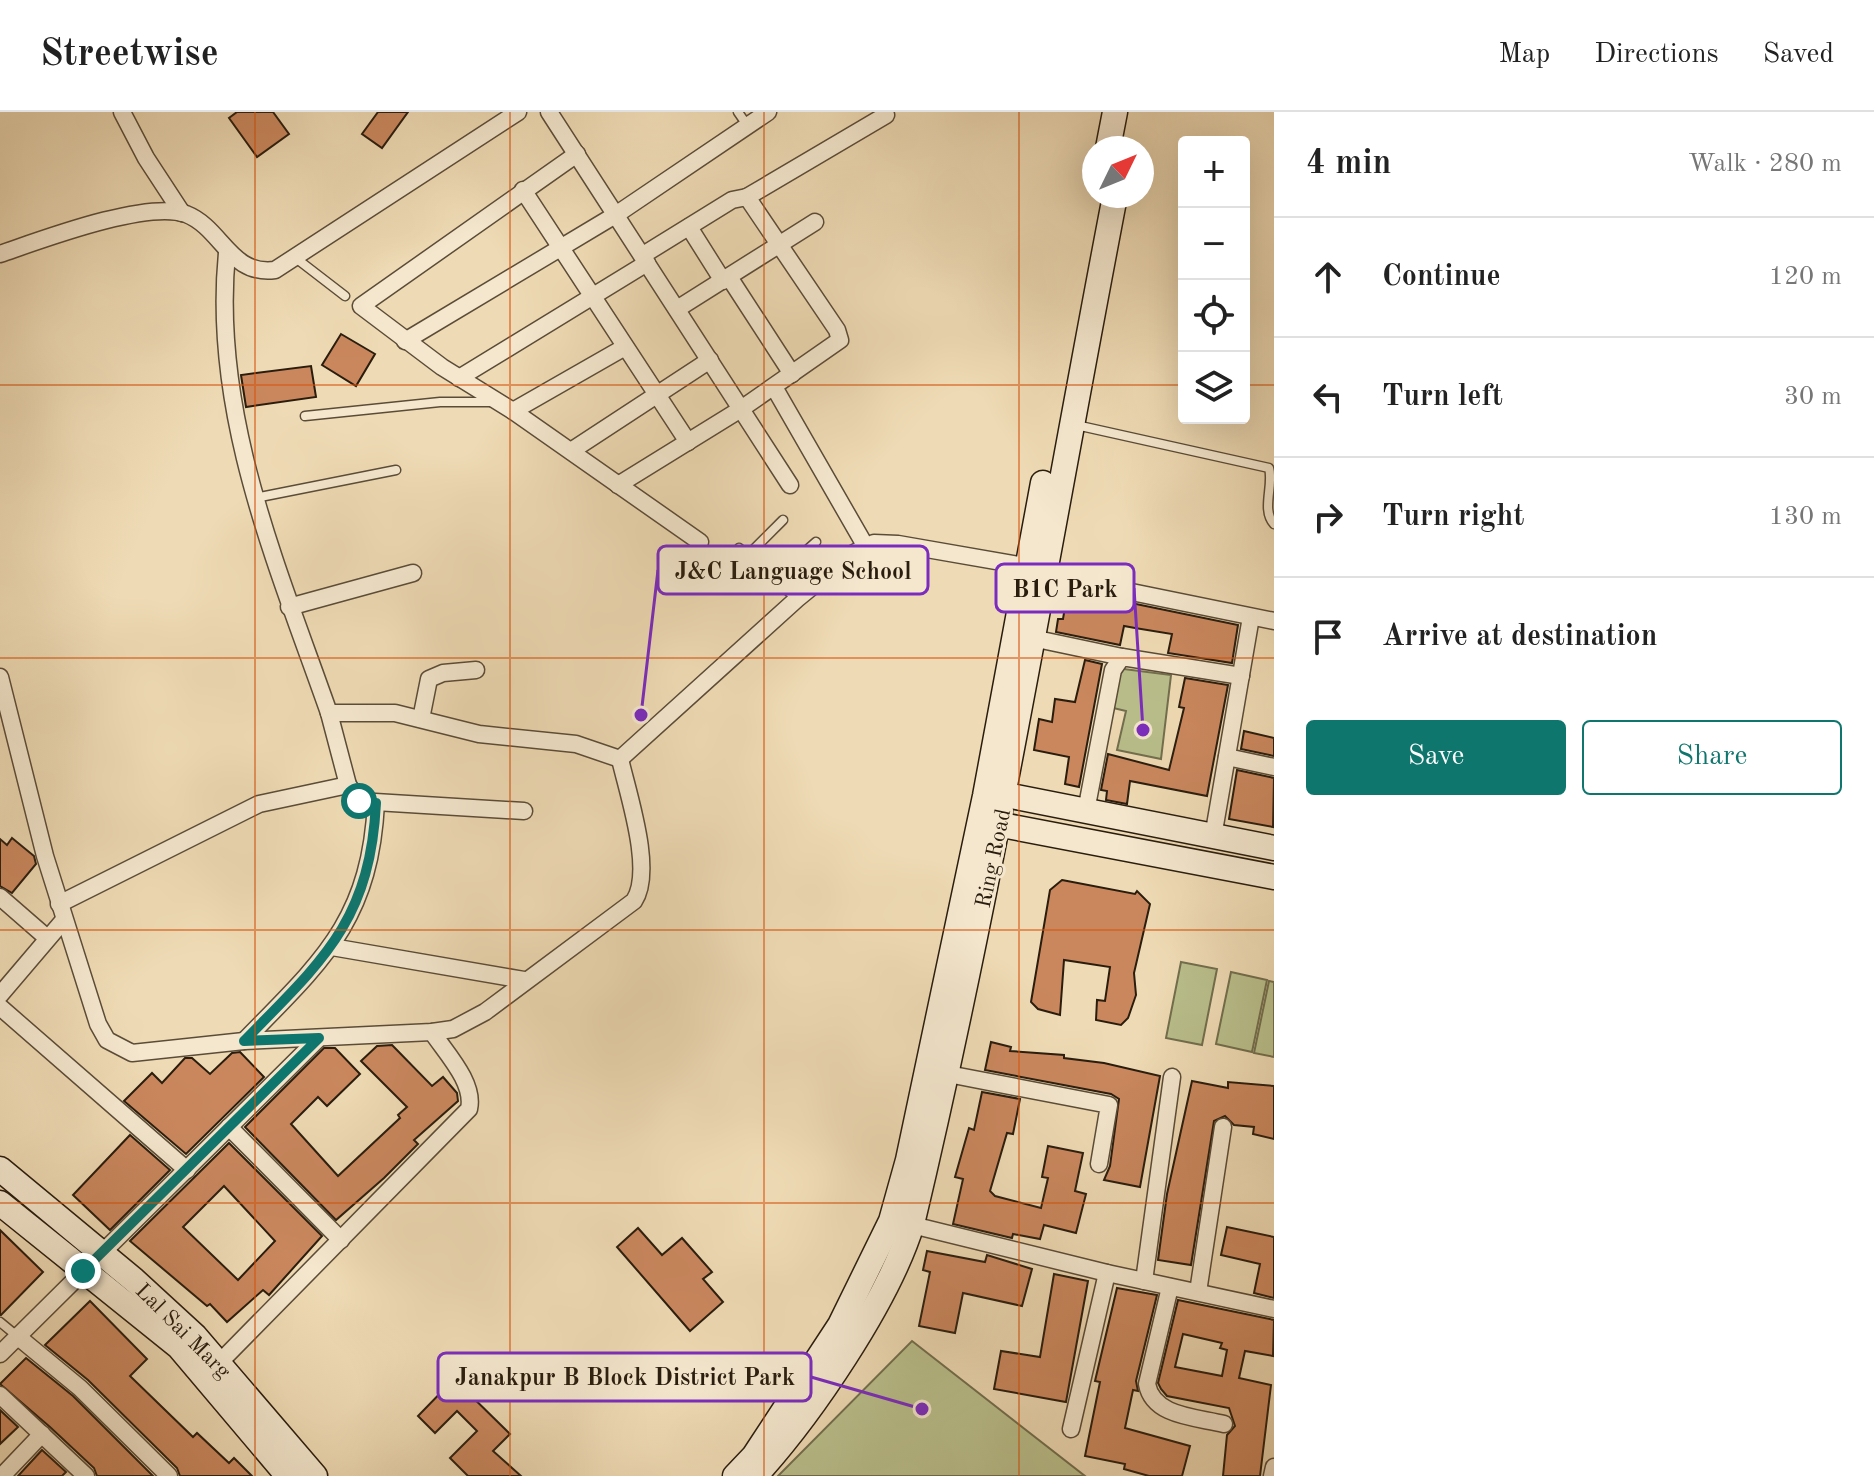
<!DOCTYPE html>
<meta charset="utf-8">
<style>
:root{--surface:#fff;--page:#f6f6f6;--text:#222;--muted:#767676;--line:#e0e0e0;--accent:#0f766e}
body{margin:0;font-family:"Old Standard TT",serif;background:var(--page);color:var(--text)}
.controls{position:absolute;right:24px;top:24px;display:grid;overflow:hidden;border-radius:8px;box-shadow:0 8px 32px #0002}
.controls button{width:72px;height:72px;display:grid;place-items:center;padding:0;border:0;border-bottom:2px solid var(--line);background:var(--surface);color:var(--text);font:40px sans-serif}
.compass{position:absolute;left:1082px;top:24px;width:72px;height:72px;border-radius:50%;background:var(--surface);box-shadow:0 8px 32px #0002;rotate:47deg}
.stop{position:absolute;width:24px;height:24px;margin:-18px;border:6px solid #0f766e;border-radius:50%;background:#fff}
.stop.end{background:#0f766e;border-color:#fff;box-shadow:0 2px 8px #0008}
.list{margin:0;padding:0;list-style:none}
h2{display:flex;justify-content:space-between;align-items:center;height:104px;margin:0;padding:0 32px;font-size:34px}
h2 small{font-size:26px;font-weight:400;color:var(--muted)}
.list li{display:grid;grid-template-columns:52px 1fr auto;gap:24px;align-items:center;box-sizing:border-box;height:120px;padding:0 32px;border-top:2px solid var(--line)}
.list b{display:block;font-size:30px;white-space:nowrap}
.list em{font-size:26px;font-style:normal;color:var(--muted)}
.actions{display:flex;gap:16px;padding:24px 32px}
.actions a{flex:1;padding:18px 0;border:2px solid var(--accent);border-radius:8px;text-align:center;font-size:28px;color:var(--accent)}
.actions .main{background:var(--accent);color:#fff}
.icon{flex:none;width:44px;height:44px;fill:none;stroke:currentColor;stroke-width:2;stroke-linecap:round;stroke-linejoin:round}
.map{position:relative;flex:none;width:1274px;height:1364px;overflow:hidden}
header{display:flex;align-items:center;gap:48px;box-sizing:border-box;height:112px;padding:0 40px;background:var(--surface);border-bottom:2px solid var(--line)}
header strong{font-size:38px}
nav{display:flex;gap:44px;margin-inline-start:auto;font-size:28px}
main{display:flex}
aside{flex:1;background:var(--surface)}
.map>svg:first-child{display:block}
.park{fill:#b9bf8c;stroke:#726e4d;stroke-width:2}
.building{fill:#ca875e;stroke:#2a1d0e;stroke-width:2;fill-rule:evenodd}
.lines{fill:none;stroke-linecap:round;stroke-linejoin:round}
.lane-casing{stroke:#5b4c38;stroke-width:11}
.street-casing{stroke:#5b4c38;stroke-width:19}
.secondary-casing{stroke:#2a1d0e;stroke-width:27}
.lane{stroke:#f4e7ce;stroke-width:8}
.street{stroke:#f4e7ce;stroke-width:16}
.secondary{stroke:#f4e7ce;stroke-width:24}
.route{stroke:#0f766e;stroke-width:10}
.grid{fill:none;stroke:#d5530c;stroke-width:2;stroke-opacity:0.55}
.labels{text-anchor:middle;stroke-width:6;stroke-linejoin:round;paint-order:stroke}
.street-label{font-size:22px;fill:#2a1d0e;stroke:#f4e7ce}
.leader{fill:none;stroke:#7b2cbf;stroke-width:3}
.callout-dot{fill:#7b2cbf;stroke:#f4e7ce;stroke-width:3}
.callout{fill:#f4e7ce;stroke:#7b2cbf;stroke-width:3}
.callout-label{font-size:24px;text-anchor:middle;font-weight:bold;fill:#2a1d0e}
</style>
<header>
<strong>Streetwise</strong>
<nav><a>Map</a><a>Directions</a><a>Saved</a></nav>
</header>
<main>
<div class="map">
<svg width="1274" height="1364" viewBox="0 0 1274 1364">
<rect width="100%" height="100%" fill="#eedab4"/>
<filter id="stains"><feTurbulence type="fractalNoise" baseFrequency=".0025" numOctaves="4"/><feColorMatrix values="0 0 0 0 .2 0 0 0 0 .09 0 0 0 0 .02 0 0 0 .5 -.17"/></filter>
<radialGradient id="worn" r=".72"><stop offset=".6" stop-color="#630" stop-opacity="0"/><stop offset="1" stop-color="#630" stop-opacity=".3"/></radialGradient>
<g class="park">
<polygon points="1116,556 1171,563 1161,647 1117,638 1126,599 1109,595"/>
<polygon points="1181,850 1217,857 1202,933 1166,926"/>
<polygon points="1231,860 1267,868 1252,940 1216,932"/>
<polygon points="1269,869 1274,870 1274,945 1254,941"/>
<polygon points="912,1229 1085,1364 778,1364"/>
</g>
<g class="building">
<polygon points="237,0 273,0 289,22 257,45 229,6"/>
<polygon points="378,0 408,0 382,36 362,22"/>
<polygon points="341,222 375,242 356,274 322,253"/>
<polygon points="311,254 316,285 246,295 241,263"/>
<polygon points="1068,478 1238,513 1232,551 1168,541 1172,522 1135,516 1124,514 1120,533 1056,520 1058,507 1063,507"/>
<polygon points="1085,548 1102,552 1079,675 1065,672 1069,645 1034,638 1039,607 1052,610 1055,587 1075,590"/>
<polygon points="1185,566 1228,573 1207,684 1130,669 1127,692 1106,688 1107,679 1101,678 1108,642 1169,658 1184,596 1179,595"/>
<polygon points="1244,619 1274,626 1274,644 1241,637"/>
<polygon points="1237,658 1274,666 1273,715 1229,707"/>
<polygon points="12,726 34,744 36,752 12,781 0,774 0,727 7,733"/>
<polygon points="1062,768 1135,782 1137,779 1150,792 1134,861 1136,883 1128,906 1121,913 1096,908 1097,888 1105,889 1110,855 1064,848 1060,903 1038,897 1031,890 1050,778"/>
<polygon points="991,930 1011,935 1010,939 1064,943 1064,946 1104,951 1160,964 1140,1075 1104,1068 1110,1054 1119,987 1111,982 985,958"/>
<polygon points="392,933 432,974 443,965 457,981 458,989 414,1028 418,1032 384,1066 336,1108 245,1015 324,936 335,936 360,962 327,994 318,985 291,1012 338,1064 400,1006 398,1003 407,995 361,949 377,934"/>
<polygon points="240,940 264,965 186,1042 124,989 152,961 162,971 185,946 192,946 210,962 232,941"/>
<polygon points="1192,969 1228,976 1228,970 1274,974 1274,1027 1253,1022 1254,1015 1234,1013 1225,1004 1214,1009 1191,1153 1158,1148 1167,1082"/>
<polygon points="982,980 1020,987 1013,1022 1007,1021 990,1079 995,1084 1041,1096 1048,1066 1042,1065 1048,1034 1083,1041 1075,1079 1086,1082 1076,1121 1044,1113 1040,1127 1013,1122 1012,1126 953,1112 963,1067 955,1065 969,1016 974,1018"/>
<polygon points="130,1023 170,1058 110,1118 73,1083"/>
<path d="M229,1031L322,1124L269,1183L263,1178L227,1210L210,1192L207,1194L130,1129ZM224,1074L275,1129L238,1168L183,1115Z"/>
<polygon points="1227,1115 1274,1125 1274,1186 1254,1181 1260,1152 1221,1143"/>
<polygon points="638,1116 662,1143 682,1126 712,1160 703,1167 723,1190 690,1219 617,1135"/>
<polygon points="0,1118 43,1160 1,1203 0,1203"/>
<polygon points="927,1139 985,1150 987,1143 1032,1157 1022,1194 963,1181 955,1221 919,1214 930,1160 923,1158"/>
<polygon points="1054,1162 1088,1169 1066,1290 994,1277 1001,1239 1040,1245"/>
<polygon points="1117,1176 1157,1183 1136,1269 1138,1279 1133,1278 1125,1316 1190,1334 1182,1364 1149,1364 1124,1357 1125,1352 1085,1344 1100,1270 1095,1269"/>
<path d="M1178,1188L1274,1208L1273,1244L1245,1239L1239,1266L1271,1273L1260,1364H1223L1227,1323L1235,1314L1229,1296L1167,1284L1161,1277L1158,1271ZM1183,1222L1222,1231L1220,1236L1227,1238L1222,1264L1175,1255Z"/>
<polygon points="90,1189 147,1247 130,1264 193,1325 197,1321 229,1351 234,1346 252,1364 180,1364 177,1356 88,1268 45,1233"/>
<polygon points="26,1246 73,1284 153,1364 97,1364 94,1356 50,1315 0,1272"/>
<polygon points="454,1267 510,1322 493,1339 521,1364 468,1364 450,1346 477,1319 457,1299 435,1321 418,1304"/>
<polygon points="0,1298 18,1315 0,1332"/>
<polygon points="42,1338 66,1360 62,1364 18,1364"/>
</g>
<g class="lines">
<g class="lane-casing">
<g id="lane">
<polyline points="738,0 747,13"/>
<polyline points="297,147 345,184"/>
<polyline points="305,304 440,290 493,290"/>
<path d="M1076,313L1269,356C1274,373 1261,398 1274,412"/>
<polyline points="255,386 396,358"/>
<polyline points="739,436 797,487"/>
<polyline points="747,444 783,408"/>
<polyline points="774,467 816,430"/>
<polyline points="0,1210 17,1224"/>
</g>
</g>
<g class="street-casing">
<g id="street">
<polyline points="122,0 146,46 182,101"/>
<polyline points="549,0 790,373"/>
<polyline points="577,42 361,194 442,255 513,299 700,430"/>
<polyline points="523,78 688,330"/>
<polyline points="747,85 886,3"/>
<polyline points="689,115 723,169"/>
<path d="M227,141C211,301 277,453 329,601H395L479,622L576,632L620,647"/>
<path d="M0,142C41,128 146,88 186,102C222,116 230,164 275,158L518,0"/>
<polyline points="729,165 792,262"/>
<polyline points="677,197 815,110"/>
<polyline points="405,229 617,102 768,0"/>
<polyline points="459,266 647,151"/>
<polyline points="774,275 866,435"/>
<polyline points="513,299 625,235"/>
<polyline points="571,339 710,248"/>
<polyline points="618,373 741,297 840,228 837,218 747,85 732,88 643,143"/>
<polyline points="1058,465 1274,509"/>
<polyline points="289,495 413,461"/>
<polyline points="1032,526 1122,545"/>
<path d="M0,565L45,744L98,912L107,928L132,941L244,929L432,920L453,917L485,900L634,789C654,759 628,682 620,647"/>
<polyline points="329,601 348,673 359,689 524,699"/>
<polyline points="421,607 429,567 443,561 476,558"/>
<polyline points="1227,645 1274,655"/>
<polyline points="620,647 797,487 852,442 874,431 898,432 1036,456"/>
<polyline points="1086,699 1113,558 1122,545 1241,564"/>
<polyline points="1213,725 1251,505"/>
<polyline points="0,785 46,825"/>
<polyline points="59,792 259,692 348,673"/>
<polyline points="332,835 524,868"/>
<polyline points="0,883 63,809"/>
<polyline points="0,895 187,1058"/>
<path d="M244,929C322,849 370,809 376,691"/>
<polyline points="948,962 1109,993 1099,1052"/>
<polyline points="229,1015 341,1128"/>
<polyline points="904,1111 1107,1161 1274,1197"/>
<polyline points="1144,1169 1172,965"/>
<path d="M1170,1175L1147,1272C1153,1305 1197,1305 1224,1312"/>
<polyline points="1198,1180 1223,1015"/>
<polyline points="17,1224 80,1276 169,1364"/>
<polyline points="0,1242 319,926"/>
<path d="M219,1251L469,997C475,971 446,941 432,920"/>
<polyline points="0,1283 86,1364"/>
<polyline points="1071,1317 1107,1161"/>
<polyline points="2,1364 42,1322"/>
<polyline points="1272,1364 1274,1355"/>
</g>
</g>
<g class="secondary-casing">
<g id="secondary">
<polyline points="1108,36 1115,0"/>
<polyline points="992,683 1006,683 1274,736"/>
<polyline points="986,710 1274,765"/>
<polyline points="0,1057 134,1168 195,1224 315,1364"/>
<polyline points="0,1091 179,1235 288,1364"/>
<polyline points="735,1364 754,1344 840,1213 891,1109 908,1048 985,684 1043,371"/>
<path d="M755,1364C810,1304 888,1190 912,1112C993,772 1049,427 1115,84"/>
</g>
</g>
<use href="#lane" class="lane"/>
<use href="#street" class="street"/>
<use href="#secondary" class="secondary"/>
</g>
<g class="lines">
<path class="route" d="M83,1159L319,926L244,929C322,849 370,810 376,691L359,689"/>
</g>
<path class="grid" d="M255,0V1364M510,0V1364M764,0V1364M1019,0V1364M0,273H1184M1244,273H1274M0,546H1274M0,818H1274M0,1091H1274"/>
<g class="labels">
<g class="street-label">
<text transform="translate(992 746) rotate(-78)" y="8">Ring Road</text>
<text transform="translate(184 1218) rotate(45)" y="8">Lal Sai Marg</text>
</g>
</g>
<path class="leader" d="M641 603L658 458M1143 618L1134 476M922 1297L811 1265"/>
<g class="callout-dot">
<circle cx="641" cy="603" r="8"/>
<circle cx="1143" cy="618" r="8"/>
<circle cx="922" cy="1297" r="8"/>
</g>
<g class="callout">
<rect x="658" y="434" width="270" height="48" rx="8"/>
<rect x="996" y="452" width="138" height="48" rx="8"/>
<rect x="438" y="1241" width="373" height="48" rx="8"/>
</g>
<g class="callout-label">
<text x="793" y="467">J&amp;C Language School</text>
<text x="1065" y="485">B1C Park</text>
<text x="625" y="1273">Janakpur B Block District Park</text>
</g>
<rect width="100%" height="100%" filter="url(#stains)"/>
<rect width="100%" height="100%" fill="url(#worn)"/>
</svg>
<div class="controls">
<button>+</button>
<button>−</button>
<button><svg class="icon" aria-label="locate" viewBox="0 0 24 24"><circle cx="12" cy="12" r="6"/><path d="M12 2v4M12 18v4M2 12h4M18 12h4"/></svg></button>
<button><svg class="icon" aria-label="layers" viewBox="0 0 24 24"><path d="M12 4l9 5-9 5-9-5zM3 14l9 5 9-5"/></svg></button>
</div>
<svg class="compass" viewBox="-18 -18 36 36"><path d="M0-13l5 13h-10z" fill="#e53935"/><path d="M0 13l5-13h-10z" fill="#767676"/></svg>
<div class="stop" style="left:359px;top:689px"></div>
<div class="stop end" style="left:83px;top:1159px"></div>
</div>
<aside>
<h2>4 min<small>Walk · 280 m</small></h2>
<ul class="list">
<li><svg class="icon" aria-label="ahead" viewBox="0 0 24 24"><path d="M12 20V5M6 11l6-6 6 6"/></svg><div><b>Continue</b></div><em>120 m</em></li>
<li><svg class="icon" aria-label="left" viewBox="0 0 24 24"><path d="M17 20v-9H6M10 6l-5 5 5 5"/></svg><div><b>Turn left</b></div><em>30 m</em></li>
<li><svg class="icon" aria-label="right" viewBox="0 0 24 24"><path d="M7 20v-9h11M14 6l5 5-5 5"/></svg><div><b>Turn right</b></div><em>130 m</em></li>
<li><svg class="icon" aria-label="arrive" viewBox="0 0 24 24"><path d="M6 21V4h12l-3 4 3 4H6"/></svg><div><b>Arrive at destination</b></div></li>
</ul>
<div class="actions"><a class="main">Save</a><a>Share</a></div>
</aside>
</main>
